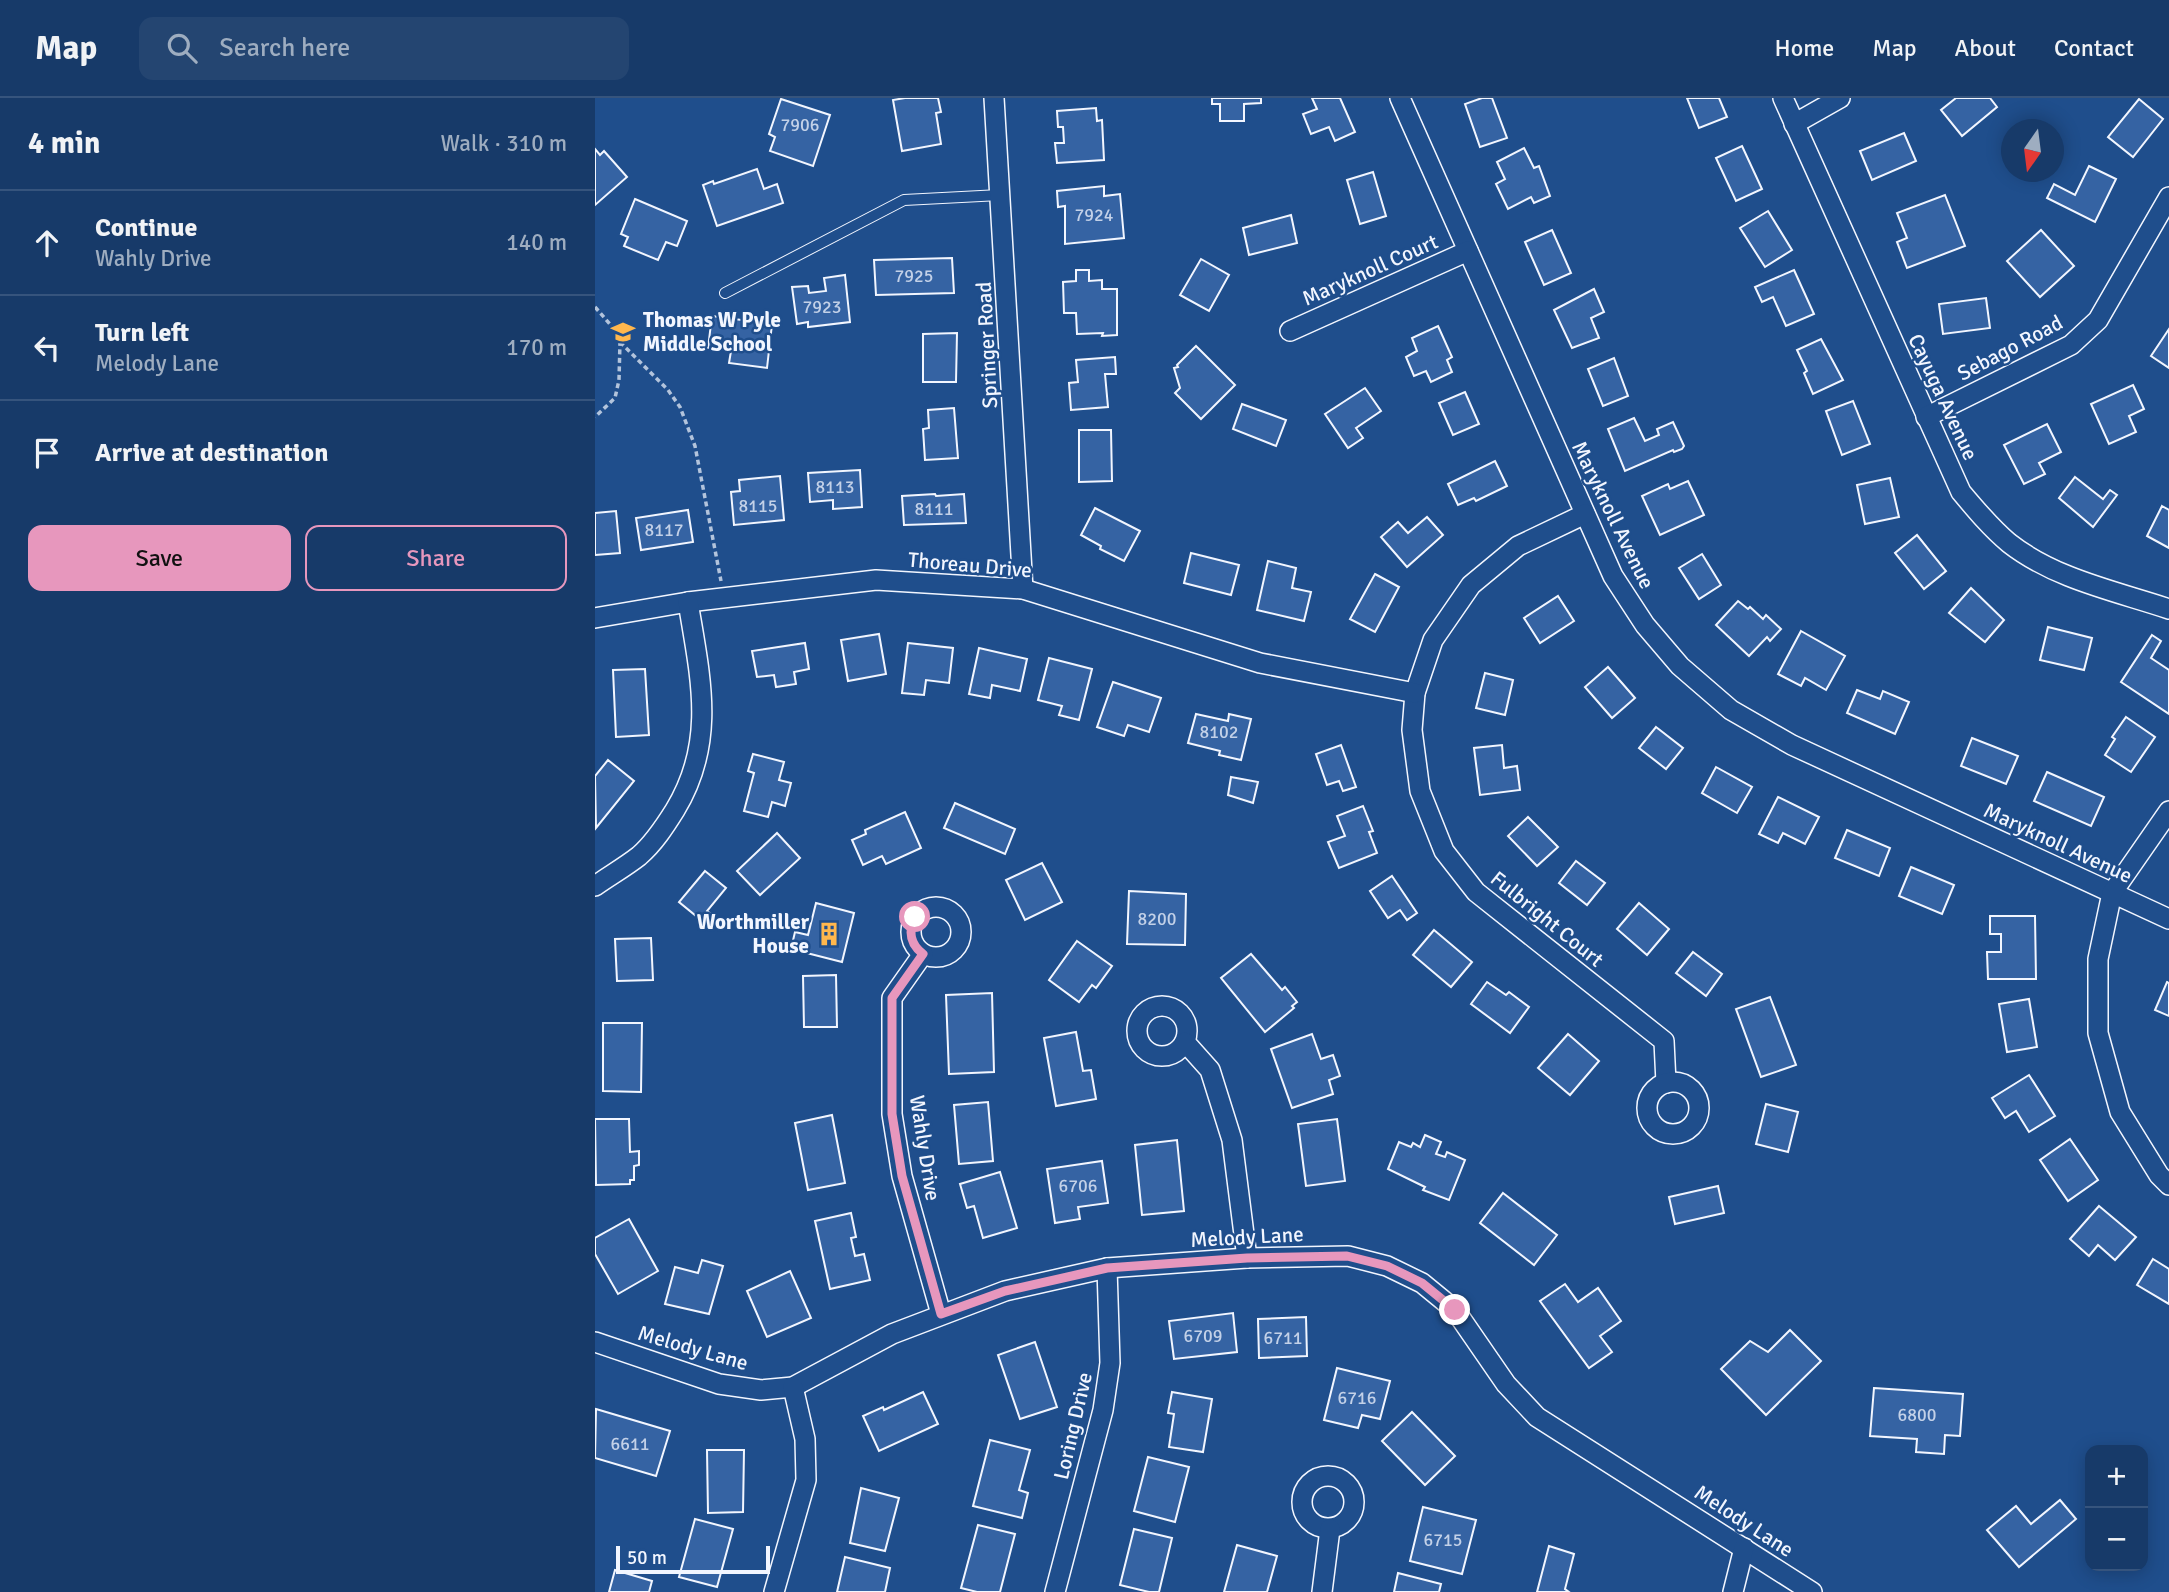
<!DOCTYPE html>
<meta charset="utf-8">
<style>
:root{--surface:#173a69;--page:#244571;--text:#f1f3f6;--muted:#9eadc0;--line:#36547d;--accent:#e797bd}
body{margin:0;font-family:Signika,sans-serif;background:var(--page);color:var(--text)}
.controls{position:absolute;right:21px;bottom:21px;display:grid;overflow:hidden;border-radius:14px;box-shadow:0 4px 18px #0003}
.controls button{width:63px;height:63px;display:grid;place-items:center;padding:0;border:0;border-bottom:2px solid var(--line);background:var(--surface);color:var(--text);font:35px sans-serif}
.compass{position:absolute;left:1406px;top:21px;width:63px;height:63px;border-radius:50%;background:var(--surface);box-shadow:0 4px 18px #0003;rotate:194deg}
.scale{position:absolute;left:21px;bottom:18px;width:154px;box-sizing:border-box;padding-left:7px;border:4px solid #f2f6ff;border-top:0;font-size:19px;line-height:24px;white-space:nowrap;color:#f2f6ff;-webkit-text-stroke:5px #1f4e8c;paint-order:stroke}
.stop{position:absolute;width:21px;height:21px;margin:-16px;border:5px solid #e797bd;border-radius:50%;background:#fff}
.stop.end{background:#e797bd;border-color:#fff;box-shadow:0 2px 7px #0008}
.list{margin:0;padding:0;list-style:none}
h2{display:flex;justify-content:space-between;align-items:center;height:91px;margin:0;padding:0 28px;font-size:30px}
h2 small{font-size:23px;font-weight:400;color:var(--muted)}
.list li{display:grid;grid-template-columns:46px 1fr auto;gap:21px;align-items:center;box-sizing:border-box;height:105px;padding:0 28px;border-top:2px solid var(--line)}
.list b{display:block;font-size:26px;white-space:nowrap}
.list p{margin:0;font-size:23px;white-space:nowrap;color:var(--muted)}
.list em{font-size:23px;font-style:normal;color:var(--muted)}
.actions{display:flex;gap:14px;padding:21px 28px}
.actions a{flex:1;padding:16px 0;border:2px solid var(--accent);border-radius:14px;text-align:center;font-size:24px;color:var(--accent)}
.actions .main{background:var(--accent);color:#111}
.icon{flex:none;width:38px;height:38px;fill:none;stroke:currentColor;stroke-width:2;stroke-linecap:round;stroke-linejoin:round}
.map{position:relative;flex:none;width:1574px;height:1494px;overflow:hidden}
header{display:flex;align-items:center;gap:42px;box-sizing:border-box;height:98px;padding:0 35px;background:var(--surface);border-bottom:2px solid var(--line)}
header strong{font-size:33px}
nav{display:flex;gap:38px;margin-inline-start:auto;font-size:24px}
.search{width:490px;height:63px;background:var(--page);display:flex;align-items:center;gap:18px;box-sizing:border-box;padding:0 24px;border-radius:14px;color:var(--muted);font-size:26px}
main{display:flex}
aside{flex:1;background:var(--surface)}
.map>svg:first-child{display:block}
.building{fill:#3563a3;stroke:#f2f6ff;stroke-width:2}
.lines{fill:none;stroke-linecap:round;stroke-linejoin:round}
.service-casing{stroke:#f2f6ff;stroke-width:12}
.minor-casing{stroke:#f2f6ff;stroke-width:22}
.path{stroke:#b3c4dc;stroke-width:3.5;stroke-dasharray:5 3.5;stroke-linecap:butt}
.service{stroke:#1f4e8c;stroke-width:10}
.minor{stroke:#1f4e8c;stroke-width:19}
.route{stroke:#e797bd;stroke-width:9}
.labels{text-anchor:middle;stroke-width:5;stroke-linejoin:round;paint-order:stroke}
.number-label{font-size:18px;fill:#c3d1e8}
.street-label{font-size:21px;fill:#f2f6ff;stroke:#1f4e8c}
.poi-label{font-size:21px;font-weight:bold;fill:#f2f6ff;stroke:#1f4e8c;text-anchor:start}
</style>
<header>
<strong>Map</strong>
<div class="search"><svg class="icon" aria-label="search" viewBox="0 0 24 24"><circle cx="10" cy="10" r="6"/><path d="M15 15l6 6"/></svg>Search here</div>
<nav><a>Home</a><a>Map</a><a>About</a><a>Contact</a></nav>
</header>
<main>
<aside>
<h2>4 min<small>Walk · 310 m</small></h2>
<ul class="list">
<li><svg class="icon" aria-label="ahead" viewBox="0 0 24 24"><path d="M12 20V5M6 11l6-6 6 6"/></svg><div><b>Continue</b><p>Wahly Drive</p></div><em>140 m</em></li>
<li><svg class="icon" aria-label="left" viewBox="0 0 24 24"><path d="M17 20v-9H6M10 6l-5 5 5 5"/></svg><div><b>Turn left</b><p>Melody Lane</p></div><em>170 m</em></li>
<li><svg class="icon" aria-label="arrive" viewBox="0 0 24 24"><path d="M6 21V4h12l-3 4 3 4H6"/></svg><div><b>Arrive at destination</b></div></li>
</ul>
<div class="actions"><a class="main">Save</a><a>Share</a></div>
</aside>
<div class="map">
<svg width="1574" height="1494" viewBox="0 0 1574 1494">
<rect width="100%" height="100%" fill="#1f4e8c"/>
<g class="building">
<polygon points="310,0 343,0 346,14 341,15 346,46 307,53 298,2"/>
<polygon points="617,0 666,0 666,5 649,6 649,23 625,23 625,6 617,6"/>
<polygon points="717,0 745,0 760,34 740,43 734,29 716,36 708,16 722,11"/>
<polygon points="887,0 897,0 912,40 885,49 870,6"/>
<polygon points="1092,0 1124,0 1132,19 1104,30"/>
<polygon points="1361,0 1395,0 1402,9 1367,38 1346,12"/>
<polygon points="186,1 235,17 218,68 175,53 180,39 174,36"/>
<polygon points="1544,1 1568,21 1538,59 1513,39"/>
<polygon points="501,10 502,23 507,22 509,62 462,65 460,45 469,45 468,29 463,29 462,13"/>
<polygon points="1309,35 1321,63 1277,82 1265,53"/>
<polygon points="1147,48 1167,91 1141,103 1121,60"/>
<polygon points="929,50 939,70 944,68 955,98 939,105 936,99 913,111 901,86 910,81 902,64"/>
<polygon points="0,51 5,57 9,53 32,79 0,107"/>
<polygon points="1494,68 1521,81 1500,124 1452,100 1459,86 1480,97"/>
<polygon points="162,71 169,91 182,86 188,105 122,128 108,87 118,83 119,86"/>
<polygon points="778,74 791,118 765,126 752,82"/>
<polygon points="509,88 509,98 525,96 529,140 470,146 470,108 463,109 462,93"/>
<polygon points="1350,97 1370,148 1312,170 1302,144 1312,140 1302,115"/>
<polygon points="40,101 92,123 82,148 71,144 63,162 29,148 33,139 26,136"/>
<polygon points="1173,113 1197,152 1170,169 1145,130"/>
<polygon points="696,117 702,145 654,157 648,130"/>
<polygon points="957,132 976,175 949,187 930,144"/>
<polygon points="1446,132 1479,168 1445,199 1412,163"/>
<polygon points="357,160 359,195 281,197 279,162"/>
<polygon points="606,161 634,177 614,213 585,197"/>
<polygon points="481,172 494,172 494,183 507,182 507,191 522,191 522,237 507,238 508,235 482,236 481,215 469,215 468,184 481,183"/>
<polygon points="1199,172 1219,216 1191,228 1178,199 1167,204 1160,189"/>
<polygon points="250,177 255,224 213,229 213,224 202,226 197,189 213,188 214,195 231,193 229,180"/>
<polygon points="999,191 1009,214 996,220 1004,240 977,250 959,212"/>
<polygon points="1391,200 1395,230 1348,236 1344,206"/>
<polygon points="117,218 177,226 172,270 134,265 136,253 113,250"/>
<polygon points="843,228 857,259 852,262 857,274 836,284 831,273 819,278 811,259 822,253 817,240"/>
<polygon points="1574,231 1574,270 1556,258"/>
<polygon points="362,235 361,284 328,284 328,236"/>
<polygon points="1226,241 1248,282 1218,296 1209,275 1212,273 1202,252"/>
<polygon points="601,248 640,287 606,321 580,295 585,290 579,270 583,269 582,267"/>
<polygon points="520,259 521,276 510,276 513,309 476,312 474,285 483,284 481,262"/>
<polygon points="1019,260 1033,298 1008,308 993,271"/>
<polygon points="1538,287 1549,311 1534,318 1541,334 1514,346 1496,306"/>
<polygon points="770,290 786,313 761,330 768,340 753,350 730,316"/>
<polygon points="870,294 884,326 858,337 844,305"/>
<polygon points="1258,303 1275,346 1247,357 1231,313"/>
<polygon points="647,306 691,322 681,348 638,331"/>
<polygon points="359,310 363,360 330,362 328,331 334,330 333,312"/>
<polygon points="1039,320 1050,343 1064,337 1062,331 1078,324 1089,348 1087,351 1079,354 1078,352 1030,373 1013,331"/>
<polygon points="1452,326 1466,354 1444,365 1450,376 1429,386 1409,347"/>
<polygon points="484,332 516,332 517,383 484,384"/>
<polygon points="900,363 912,388 881,403 879,400 863,407 853,386"/>
<polygon points="265,372 267,409 238,411 238,402 215,404 213,375"/>
<polygon points="185,378 189,422 139,427 136,394 145,393 144,382"/>
<polygon points="1480,379 1508,401 1515,392 1522,397 1498,429 1464,400"/>
<polygon points="1295,380 1304,419 1270,426 1262,387"/>
<polygon points="1093,383 1109,417 1065,437 1047,398 1073,386 1075,391"/>
<polygon points="340,396 341,398 369,396 371,425 309,427 307,398"/>
<polygon points="1567,408 1574,412 1574,450 1552,438"/>
<polygon points="500,410 545,433 529,463 505,451 506,448 486,437"/>
<polygon points="93,412 98,444 46,452 41,420"/>
<polygon points="21,413 25,455 0,457 0,415"/>
<polygon points="832,419 848,437 812,469 786,439 803,424 813,435"/>
<polygon points="1322,437 1351,473 1329,491 1300,455"/>
<polygon points="596,455 644,467 636,497 589,485"/>
<polygon points="1107,456 1126,487 1104,501 1084,470"/>
<polygon points="673,463 701,470 697,490 716,494 709,523 662,512"/>
<polygon points="780,476 804,489 780,534 755,521"/>
<polygon points="1376,490 1409,522 1390,544 1354,515"/>
<polygon points="963,498 979,523 945,545 929,520"/>
<polygon points="1143,503 1153,511 1155,509 1168,521 1171,517 1186,531 1175,543 1172,539 1154,558 1121,527"/>
<polygon points="1453,529 1497,540 1489,572 1445,562"/>
<polygon points="1206,533 1250,558 1231,592 1210,580 1206,588 1183,576"/>
<polygon points="284,536 291,576 253,583 246,542"/>
<polygon points="1557,537 1566,543 1556,560 1574,572 1574,616 1526,584"/>
<polygon points="210,545 214,571 199,574 201,586 181,589 179,577 162,579 157,553"/>
<polygon points="313,545 358,550 354,585 331,582 329,597 307,595"/>
<polygon points="384,550 432,561 425,593 397,587 395,600 374,596"/>
<polygon points="454,560 497,571 484,622 464,617 467,608 443,602"/>
<polygon points="1013,569 1040,600 1017,620 990,589"/>
<polygon points="50,571 54,637 21,639 18,572"/>
<polygon points="890,575 918,582 910,617 881,610"/>
<polygon points="518,584 566,600 554,634 533,627 529,638 502,629"/>
<polygon points="1262,592 1285,601 1288,593 1314,604 1300,636 1252,615"/>
<polygon points="601,616 633,623 634,616 656,621 646,662 624,657 625,653 593,645"/>
<polygon points="1531,619 1560,639 1536,674 1510,657 1520,641 1517,639"/>
<polygon points="1061,629 1088,650 1071,671 1044,650"/>
<polygon points="1377,640 1423,658 1411,686 1366,668"/>
<polygon points="746,647 761,689 748,693 744,683 732,687 721,656"/>
<polygon points="907,647 909,670 922,668 925,692 885,697 879,650"/>
<polygon points="158,656 189,664 184,682 196,685 190,708 177,704 173,719 149,713 159,675 153,673"/>
<polygon points="13,662 39,683 1,730 0,678"/>
<polygon points="1121,669 1157,689 1142,715 1107,695"/>
<polygon points="1452,674 1509,699 1496,728 1439,703"/>
<polygon points="636,679 663,684 658,705 633,697"/>
<polygon points="1183,699 1224,719 1210,746 1188,735 1183,745 1164,736"/>
<polygon points="360,705 420,731 410,756 349,730"/>
<polygon points="768,708 778,733 774,734 782,755 744,770 733,744 750,738 742,718"/>
<polygon points="310,714 326,750 291,766 287,758 268,767 257,742 271,736 270,732"/>
<polygon points="933,719 963,749 942,768 913,738"/>
<polygon points="1252,732 1295,750 1284,778 1240,760"/>
<polygon points="182,735 205,760 165,797 142,773"/>
<polygon points="981,763 1010,785 992,807 964,785"/>
<polygon points="447,765 467,804 430,822 411,782"/>
<polygon points="1316,769 1359,787 1347,816 1304,798"/>
<polygon points="110,773 131,790 112,813 124,822 117,831 84,804"/>
<polygon points="797,778 822,815 812,822 805,812 793,820 775,793"/>
<polygon points="534,793 591,796 590,847 532,846"/>
<polygon points="221,805 259,815 247,864 196,851 200,834 213,837"/>
<polygon points="1044,805 1074,831 1052,857 1022,831"/>
<polygon points="1395,818 1440,818 1441,881 1393,881 1392,854 1406,854 1406,836 1395,836"/>
<polygon points="839,832 877,864 856,889 818,857"/>
<polygon points="56,840 58,882 22,883 20,841"/>
<polygon points="482,843 517,868 501,890 497,887 484,904 454,882"/>
<polygon points="1098,854 1127,876 1111,898 1081,875"/>
<polygon points="656,856 687,892 690,889 702,904 697,908 699,910 670,934 626,880"/>
<polygon points="241,877 242,929 209,929 208,878"/>
<polygon points="892,884 911,897 914,894 934,909 915,935 876,906"/>
<polygon points="1572,884 1574,885 1574,918 1560,912"/>
<polygon points="397,895 399,974 354,976 351,897"/>
<polygon points="1175,899 1201,967 1166,979 1141,911"/>
<polygon points="1434,901 1442,949 1412,954 1404,906"/>
<polygon points="8,925 47,925 46,994 8,993"/>
<polygon points="481,934 488,973 496,972 501,1001 461,1008 449,940"/>
<polygon points="717,936 726,961 738,957 745,978 734,982 738,996 697,1010 676,951"/>
<polygon points="973,936 1004,963 975,997 943,970"/>
<polygon points="1434,977 1460,1018 1434,1034 1421,1013 1410,1020 1397,1000"/>
<polygon points="393,1004 398,1063 364,1066 359,1007"/>
<polygon points="1171,1006 1203,1014 1193,1054 1161,1046"/>
<polygon points="237,1017 250,1085 213,1092 200,1025"/>
<polygon points="0,1021 34,1021 35,1054 44,1053 44,1067 39,1068 39,1082 35,1082 35,1086 1,1087"/>
<polygon points="742,1021 750,1083 711,1088 703,1026"/>
<polygon points="830,1037 846,1044 841,1056 850,1059 852,1054 870,1062 854,1102 828,1092 830,1089 793,1071 804,1044 816,1049 818,1045 825,1049"/>
<polygon points="1475,1041 1503,1082 1473,1103 1445,1062"/>
<polygon points="582,1042 589,1113 547,1117 540,1047"/>
<polygon points="507,1063 513,1105 483,1109 485,1121 460,1125 452,1071"/>
<polygon points="405,1074 422,1130 388,1140 379,1108 372,1110 365,1086"/>
<polygon points="1123,1088 1129,1115 1080,1126 1074,1099"/>
<polygon points="908,1095 962,1137 939,1167 885,1125"/>
<polygon points="1504,1108 1541,1139 1520,1162 1503,1147 1494,1158 1475,1141"/>
<polygon points="256,1115 261,1139 256,1140 260,1158 269,1156 275,1182 235,1191 220,1123"/>
<polygon points="34,1121 63,1173 23,1196 0,1156 0,1140"/>
<polygon points="1558,1161 1574,1171 1574,1206 1542,1187"/>
<polygon points="107,1162 128,1168 114,1216 70,1206 80,1169 103,1175"/>
<polygon points="195,1173 216,1220 172,1239 152,1193"/>
<polygon points="970,1186 983,1204 1003,1190 1026,1223 1005,1238 1017,1254 994,1270 945,1203"/>
<polygon points="638,1215 642,1254 579,1261 574,1223"/>
<polygon points="711,1219 712,1258 664,1260 663,1221"/>
<polygon points="1195,1232 1226,1263 1171,1317 1126,1271 1155,1243 1173,1254"/>
<polygon points="440,1244 462,1309 425,1321 403,1257"/>
<polygon points="742,1270 795,1283 785,1321 767,1317 763,1330 729,1322"/>
<polygon points="1279,1290 1368,1296 1365,1338 1350,1337 1349,1356 1321,1354 1322,1341 1275,1338"/>
<polygon points="328,1294 343,1326 284,1353 268,1318 288,1309 289,1312"/>
<polygon points="577,1294 617,1301 608,1354 574,1349 579,1316 573,1315"/>
<polygon points="1,1311 75,1333 61,1378 0,1360"/>
<polygon points="817,1314 860,1358 830,1387 787,1343"/>
<polygon points="395,1342 435,1352 424,1392 433,1395 427,1420 378,1408"/>
<polygon points="112,1352 149,1352 148,1414 113,1415"/>
<polygon points="553,1359 594,1369 580,1424 539,1413"/>
<polygon points="266,1390 304,1400 290,1453 255,1445"/>
<polygon points="1465,1402 1481,1421 1424,1469 1392,1432 1421,1408 1436,1426"/>
<polygon points="828,1409 881,1422 867,1476 815,1463"/>
<polygon points="100,1421 138,1431 122,1489 84,1479"/>
<polygon points="383,1427 420,1436 405,1494 382,1494 366,1490"/>
<polygon points="539,1431 577,1440 564,1494 554,1494 525,1487"/>
<polygon points="642,1447 682,1458 672,1494 629,1494"/>
<polygon points="954,1448 979,1456 970,1491 974,1494 942,1494"/>
<polygon points="250,1459 295,1470 290,1494 242,1494"/>
<polygon points="20,1472 57,1483 54,1494 14,1494"/>
<polygon points="803,1475 846,1486 844,1494 799,1494"/>
</g>
<g class="lines">
<g class="service-casing">
<polyline id="service" points="130,195 309,102 405,97"/>
</g>
<g class="minor-casing">
<g id="minor">
<polyline points="399,0 428,491"/>
<polyline points="805,0 1018,478 1050,527 1085,568 1136,612 1197,647 1574,821"/>
<path d="M1188,0L1366,394C1381,412 1396,430 1414,445C1460,481 1520,493 1574,511"/>
<polyline points="1199,26 1245,0"/>
<polyline points="695,233 873,153"/>
<polyline points="1331,319 1476,247 1503,222 1574,99"/>
<polyline points="990,416 923,448 876,487 838,542 820,595 817,632 825,693 849,753 881,794 1069,943 1071,985"/>
<polyline points="0,520 93,504 281,482 428,491 665,565 820,595"/>
<polyline points="1574,713 1517,795 1503,861 1503,935 1525,1014 1564,1077 1574,1087"/>
<path d="M0,788C14,778 30,769 44,758C59,745 70,728 80,712C122,643 105,578 93,504"/>
<circle cx="341" cy="834" r="25"/>
<polyline points="328,856 297,900 297,1016 307,1078 346,1216"/>
<circle cx="567" cy="933" r="25"/>
<polyline points="590,944 615,972 637,1042 652,1160"/>
<circle cx="1078" cy="1010" r="26"/>
<polyline points="0,1244 124,1286 166,1292 198,1289 297,1236 410,1193 512,1170 652,1160 753,1158 792,1168 827,1185 860,1212 911,1286 942,1319 1217,1494"/>
<circle cx="733" cy="1404" r="26"/>
<polyline points="179,1494 211,1382 210,1341 198,1289"/>
<polyline points="460,1494 508,1312 515,1265 512,1170"/>
<polyline points="727,1494 735,1431"/>
<polyline points="1138,1494 1149,1450"/>
</g>
</g>
<g class="path">
<polyline points="0,209 21,233 25,244 24,282 20,300 0,319"/>
<polyline points="25,244 73,292 85,309 100,348 126,483"/>
</g>
<use href="#service" class="service"/>
<use href="#minor" class="minor"/>
</g>
<g class="lines">
<path class="route" d="M320,819C313,834 315,846 328,856L297,900V1016L307,1078L346,1216L410,1193L512,1170L652,1160L752,1158L792,1168L827,1185L860,1212"/>
</g>
<defs>
<g id="school-bare" transform="scale(1.89)"><path d="M0-5L7-2L0 1L-7-2ZM-4 1L0 2.5L4 1V4Q0 6-4 4Z" fill="#ffb74d" stroke="#1f4e8c" stroke-width="2.5" paint-order="stroke"/></g>
<g id="building-bare" transform="scale(1.89)"><path d="M-4-6H4V6H1V3H-1V6H-4ZM-2.5-4.3h1.7v1.8h-1.7ZM.8-4.3h1.7v1.8H.8ZM-2.5-1h1.7V.8h-1.7ZM.8-1h1.7V.8H.8Z" fill="#ffb74d" stroke="#1f4e8c" stroke-width="2.5" paint-order="stroke"/></g>
</defs>
<g fill-rule="evenodd">
<use href="#school-bare" x="28" y="234"/>
<use href="#building-bare" x="234" y="836"/>
</g>
<g class="labels">
<g class="number-label">
<text x="205" y="33">7906</text>
<text x="499" y="123">7924</text>
<text x="319" y="184">7925</text>
<text x="227" y="215">7923</text>
<text x="240" y="395">8113</text>
<text x="163" y="414">8115</text>
<text x="339" y="417">8111</text>
<text x="69" y="438">8117</text>
<text x="624" y="640">8102</text>
<text x="562" y="827">8200</text>
<text x="483" y="1094">6706</text>
<text x="608" y="1244">6709</text>
<text x="688" y="1246">6711</text>
<text x="762" y="1306">6716</text>
<text x="1322" y="1323">6800</text>
<text x="35" y="1352">6611</text>
<text x="848" y="1448">6715</text>
</g>
<g class="street-label">
<text transform="translate(775 172) rotate(-24)" y="7">Maryknoll Court</text>
<text transform="translate(392 247) rotate(-93)" y="7">Springer Road</text>
<text transform="translate(1415 250) rotate(-28)" y="7">Sebago Road</text>
<text transform="translate(1348 299) rotate(65)" y="7">Cayuga Avenue</text>
<text transform="translate(1018 417) rotate(64)" y="7">Maryknoll Avenue</text>
<text transform="translate(375 467) rotate(5)" y="7">Thoreau Drive</text>
<text transform="translate(1463 745) rotate(25)" y="7">Maryknoll Avenue</text>
<text transform="translate(952 821) rotate(39)" y="7">Fulbright Court</text>
<text transform="translate(330 1050) rotate(81)" y="7">Wahly Drive</text>
<text transform="translate(652 1139) rotate(-3)" y="7">Melody Lane</text>
<text transform="translate(98 1250) rotate(16)" y="7">Melody Lane</text>
<text transform="translate(478 1328) rotate(-77)" y="7">Loring Drive</text>
<text transform="translate(1149 1423) rotate(33)" y="7">Melody Lane</text>
</g>
<g class="poi-label">
<text x="48" y="229">Thomas W Pyle<tspan x="48" dy="24">Middle School</tspan></text>
<text x="214" y="831" text-anchor="end">Worthmiller<tspan x="214" dy="24">House</tspan></text>
</g>
</g>
</svg>
<div class="controls">
<button>+</button>
<button>−</button>
</div>
<svg class="compass" viewBox="-18 -18 36 36"><path d="M0-13l5 13h-10z" fill="#e53935"/><path d="M0 13l5-13h-10z" fill="#9eadc0"/></svg>
<div class="scale">50 m</div>
<div class="stop" style="left:320px;top:819px"></div>
<div class="stop end" style="left:860px;top:1212px"></div>
</div>
</main>
